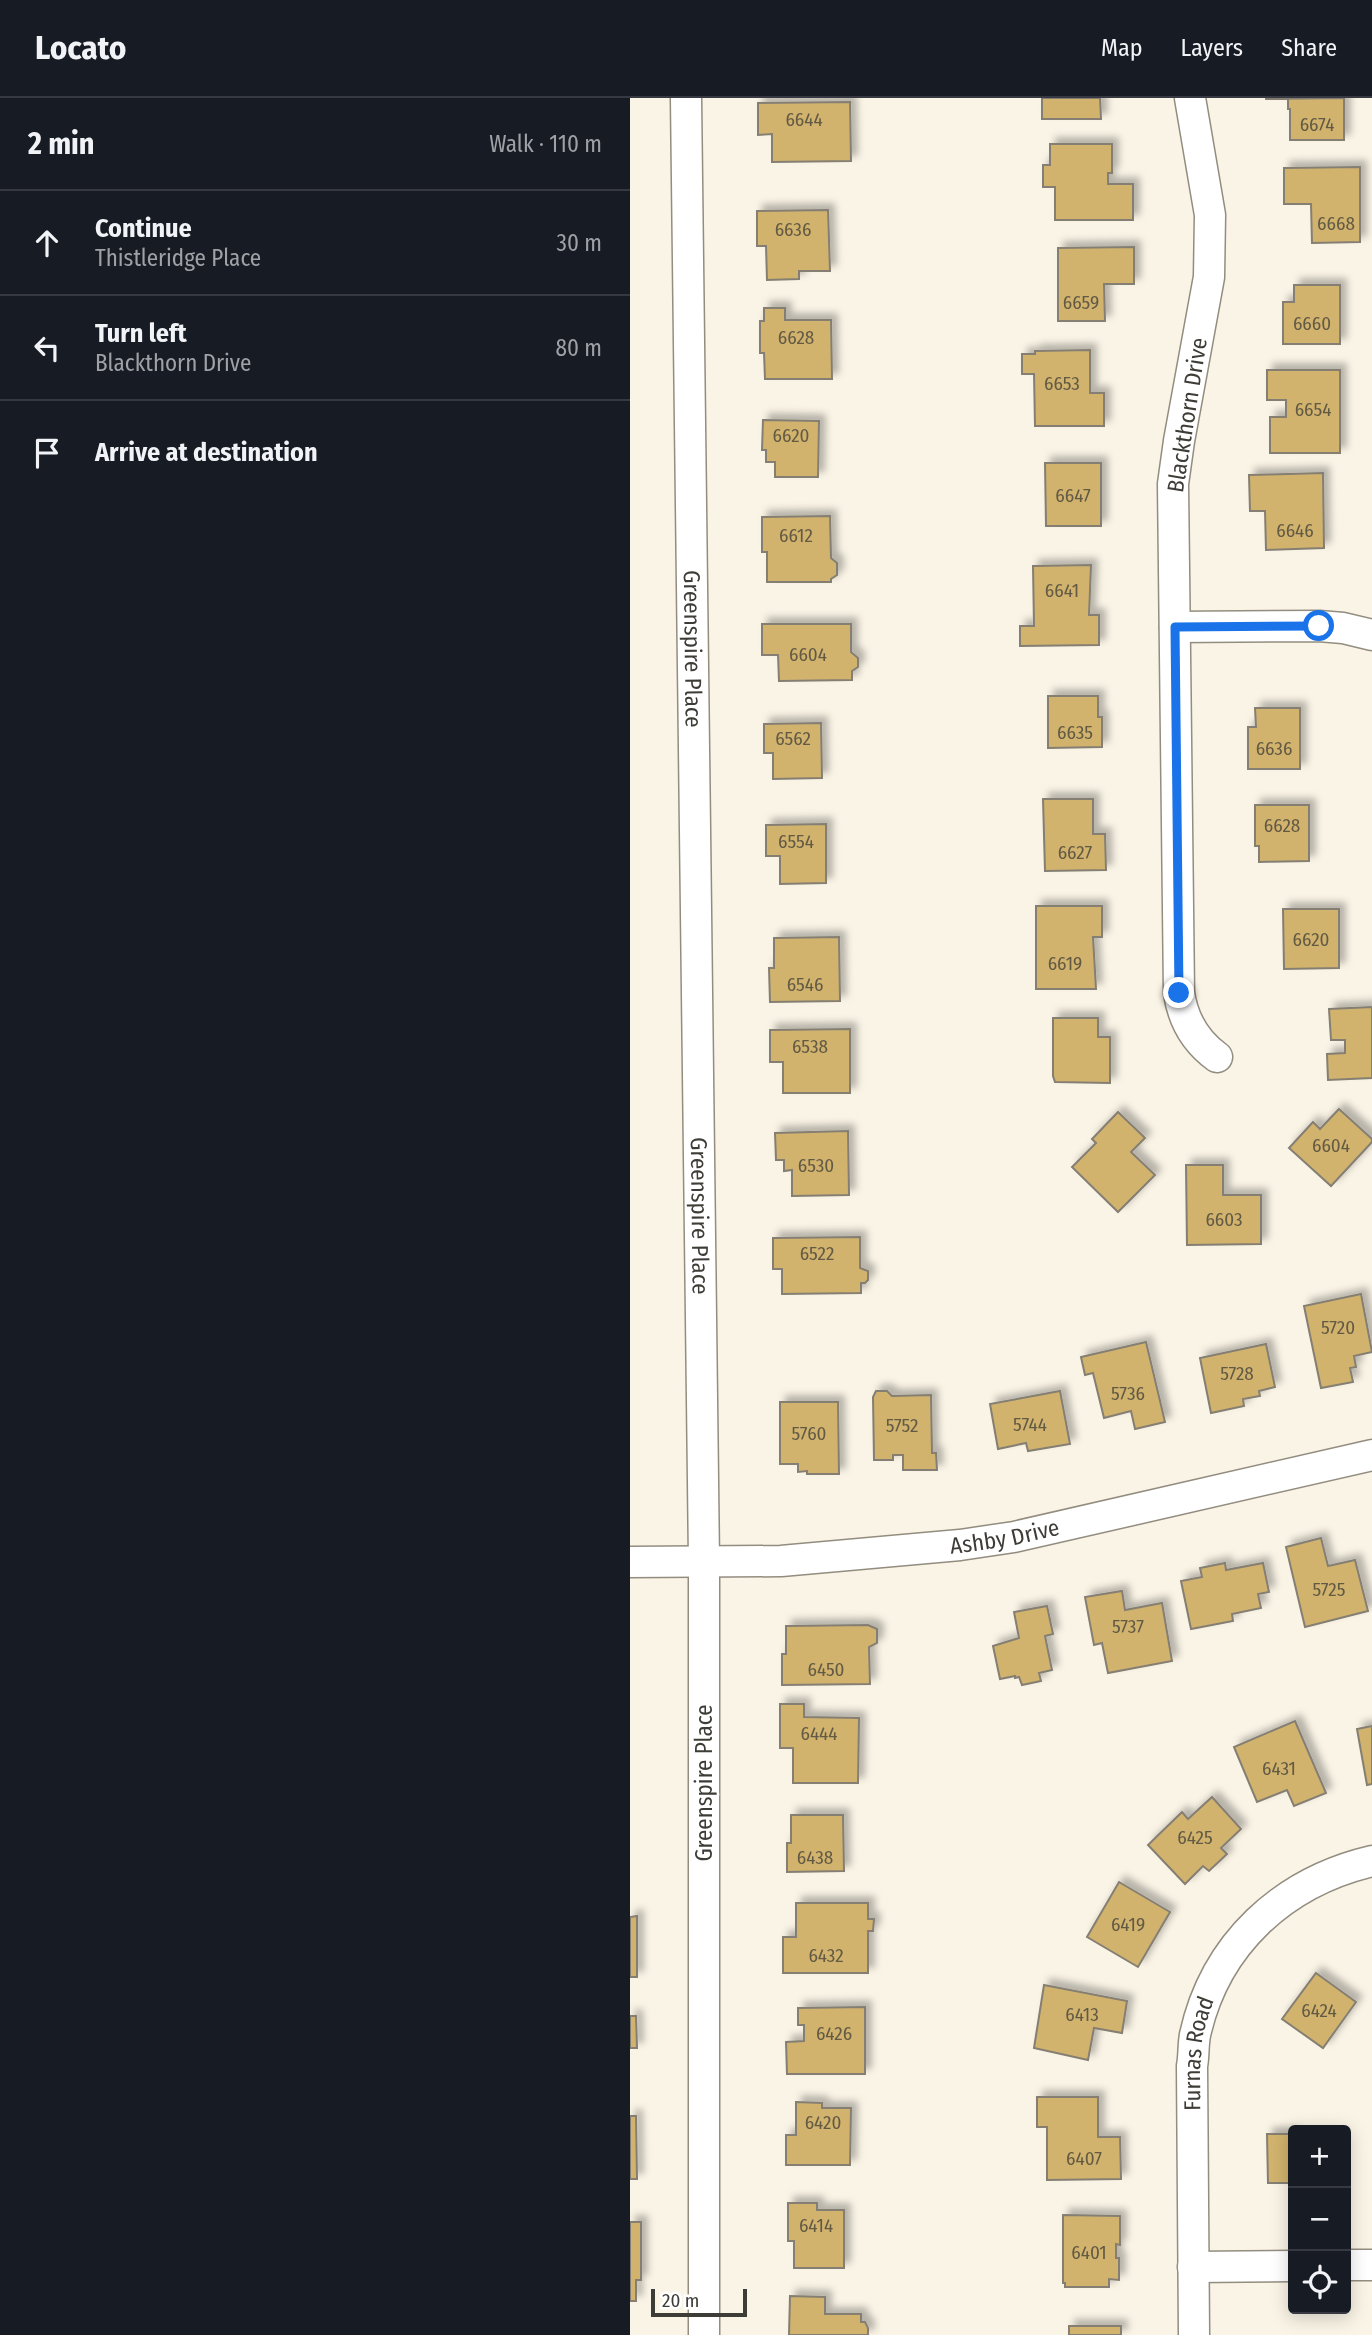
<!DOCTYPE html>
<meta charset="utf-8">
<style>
:root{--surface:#171b24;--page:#242831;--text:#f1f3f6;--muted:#9ea1a6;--line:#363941}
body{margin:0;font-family:"Fira Sans Condensed",sans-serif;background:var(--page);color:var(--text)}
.controls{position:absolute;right:21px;bottom:21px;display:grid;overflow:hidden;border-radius:7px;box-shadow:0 4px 18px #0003}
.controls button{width:63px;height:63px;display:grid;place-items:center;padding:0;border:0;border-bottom:2px solid var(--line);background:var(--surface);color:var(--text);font:35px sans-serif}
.scale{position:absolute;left:21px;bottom:18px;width:96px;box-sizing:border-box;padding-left:7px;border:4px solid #3e3c36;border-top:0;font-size:19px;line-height:24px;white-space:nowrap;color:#3e3c36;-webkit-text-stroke:5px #fff;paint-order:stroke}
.stop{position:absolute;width:21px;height:21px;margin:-16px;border:5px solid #1a73e8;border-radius:50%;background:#fff}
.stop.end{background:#1a73e8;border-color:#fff;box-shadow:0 2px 7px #0008}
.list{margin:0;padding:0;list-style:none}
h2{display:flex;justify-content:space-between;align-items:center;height:91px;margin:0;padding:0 28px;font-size:30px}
h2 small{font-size:23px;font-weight:400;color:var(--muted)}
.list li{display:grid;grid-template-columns:46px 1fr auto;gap:21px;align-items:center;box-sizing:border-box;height:105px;padding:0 28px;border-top:2px solid var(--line)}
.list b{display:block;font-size:26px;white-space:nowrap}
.list p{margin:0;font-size:23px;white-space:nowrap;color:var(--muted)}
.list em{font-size:23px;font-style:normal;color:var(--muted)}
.icon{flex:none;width:38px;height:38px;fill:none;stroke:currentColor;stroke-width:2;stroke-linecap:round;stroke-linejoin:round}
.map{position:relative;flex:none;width:742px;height:2237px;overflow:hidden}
header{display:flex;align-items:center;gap:42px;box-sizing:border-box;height:98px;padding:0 35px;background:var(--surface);border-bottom:2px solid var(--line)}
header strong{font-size:33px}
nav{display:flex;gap:38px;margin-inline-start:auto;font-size:24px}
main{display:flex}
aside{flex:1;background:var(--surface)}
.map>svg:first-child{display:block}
.building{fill:#d1b36e;stroke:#857f73;stroke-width:2;filter:url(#shadow)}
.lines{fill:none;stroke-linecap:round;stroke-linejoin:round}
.street-casing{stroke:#938d80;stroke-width:33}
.street{stroke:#fff;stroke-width:30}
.route{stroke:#1a73e8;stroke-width:9}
.labels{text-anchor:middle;stroke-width:5;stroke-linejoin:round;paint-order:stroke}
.number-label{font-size:19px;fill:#635a44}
.street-label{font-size:23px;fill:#3e3c36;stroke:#fff}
</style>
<header>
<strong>Locato</strong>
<nav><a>Map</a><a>Layers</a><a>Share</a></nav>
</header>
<main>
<aside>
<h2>2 min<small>Walk · 110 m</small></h2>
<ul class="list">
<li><svg class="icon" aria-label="ahead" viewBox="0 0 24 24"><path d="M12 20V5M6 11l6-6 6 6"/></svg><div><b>Continue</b><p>Thistleridge Place</p></div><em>30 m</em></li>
<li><svg class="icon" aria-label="left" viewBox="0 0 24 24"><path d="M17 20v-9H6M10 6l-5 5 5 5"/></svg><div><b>Turn left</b><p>Blackthorn Drive</p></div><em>80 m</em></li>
<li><svg class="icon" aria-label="arrive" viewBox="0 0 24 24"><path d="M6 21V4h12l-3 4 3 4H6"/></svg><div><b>Arrive at destination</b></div></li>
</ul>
</aside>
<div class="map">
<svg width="742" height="2237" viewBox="0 0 742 2237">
<defs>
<filter id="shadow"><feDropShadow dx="6" dy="-6" stdDeviation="3.5" flood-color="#0004"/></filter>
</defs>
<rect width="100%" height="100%" fill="#faf4e6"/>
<g class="building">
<polygon points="412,0 470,0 471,21 412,21"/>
<polygon points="714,0 714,42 660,42 660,11 658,11 658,1 635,1"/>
<polygon points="220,4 221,63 142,64 142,36 128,37 128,5"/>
<polygon points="420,46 482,46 482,75 478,75 478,86 503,86 503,122 425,122 425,89 413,89 413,67 420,67"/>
<polygon points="730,69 730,144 682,145 681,106 654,106 654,70"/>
<polygon points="198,112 200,173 169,173 169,181 137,182 136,148 127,148 127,113"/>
<polygon points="504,149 504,186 474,186 475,223 428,223 428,150"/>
<polygon points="664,187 710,187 710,246 653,246 653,204 664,204"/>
<polygon points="134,210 155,210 155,222 201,222 202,281 135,281 134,255 130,255 130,223 134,223"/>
<polygon points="460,252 460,295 474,295 474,328 405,328 404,276 392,276 392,256 405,256 405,253"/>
<polygon points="637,272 710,272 710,355 640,355 640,319 656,319 656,302 637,302"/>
<polygon points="133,322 189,323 188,379 145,379 145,364 136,364 136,352 132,352"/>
<polygon points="415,365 471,365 471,428 416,428"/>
<polygon points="693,375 694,450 636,452 635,413 620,413 619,377"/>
<polygon points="200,418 201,460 207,465 207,477 201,481 201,484 137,484 137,454 132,454 132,419"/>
<polygon points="461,467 459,517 469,517 469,547 390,548 390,528 404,528 403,468"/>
<polygon points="132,526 221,526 221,554 228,560 228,569 222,573 222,582 149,583 148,557 132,557"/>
<polygon points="418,598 468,598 468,619 472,619 472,649 418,650"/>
<polygon points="625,610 670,610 670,671 618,671 618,629 626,629"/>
<polygon points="191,625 192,680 143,681 143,655 134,655 134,626"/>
<polygon points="413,701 463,701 463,736 475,736 476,772 415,773"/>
<polygon points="625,707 679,707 679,763 629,764 629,748 625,748"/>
<polygon points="196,726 196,785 150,786 150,758 136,758 136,727"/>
<polygon points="406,808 472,808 472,839 463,839 466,891 406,891"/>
<polygon points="653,811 709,811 709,870 654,871"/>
<polygon points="209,839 210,903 140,904 139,870 144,870 144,840"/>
<polygon points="742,909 742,980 698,982 697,956 715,955 715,942 701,942 699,911"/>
<polygon points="423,920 468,920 468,939 480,939 480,985 425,984 423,978"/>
<polygon points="220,931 220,995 153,995 153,964 140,964 140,932"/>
<polygon points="709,1011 742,1041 742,1044 701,1088 659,1050 683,1024 690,1031"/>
<polygon points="488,1014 515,1040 501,1054 525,1077 488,1114 442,1069 466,1045 462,1041"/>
<polygon points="218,1033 219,1097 162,1098 162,1072 154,1073 154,1062 146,1062 145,1035"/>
<polygon points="556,1067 593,1067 593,1097 631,1097 631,1146 557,1147"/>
<polygon points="230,1139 230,1170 238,1173 238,1182 235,1185 231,1185 231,1195 152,1196 152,1171 143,1171 143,1140"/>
<polygon points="731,1196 742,1254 724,1258 726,1269 720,1270 723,1284 691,1290 674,1208"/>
<polygon points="516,1244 535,1324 505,1331 501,1313 474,1320 463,1275 455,1277 451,1259"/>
<polygon points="636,1246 645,1289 629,1293 630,1298 613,1301 614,1308 581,1315 570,1260"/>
<polygon points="246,1293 257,1293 262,1298 301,1297 302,1355 306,1355 307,1372 273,1372 273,1357 263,1357 263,1362 244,1362 243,1299"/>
<polygon points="430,1293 440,1346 398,1353 396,1345 368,1351 360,1306"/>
<polygon points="150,1304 208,1304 209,1376 177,1376 177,1373 168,1374 168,1366 150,1366"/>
<polygon points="691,1440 698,1468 725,1462 738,1513 675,1529 656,1449"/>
<polygon points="595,1465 596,1472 633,1465 639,1494 628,1496 631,1510 602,1516 603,1523 561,1531 551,1483 572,1479 570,1470"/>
<polygon points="492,1493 495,1512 532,1505 542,1563 478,1575 472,1545 464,1547 455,1499"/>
<polygon points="417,1508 423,1536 415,1538 422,1572 409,1575 411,1583 392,1587 389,1579 385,1580 385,1578 370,1581 363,1548 389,1540 384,1514"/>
<polygon points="238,1527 247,1531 247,1545 239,1549 240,1586 152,1587 152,1556 156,1556 156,1528"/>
<polygon points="150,1606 174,1606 174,1619 229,1620 228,1685 163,1685 163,1650 150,1650"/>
<polygon points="665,1623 696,1695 664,1708 657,1692 627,1704 604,1649"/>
<polygon points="742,1628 742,1686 737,1687 727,1631"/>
<polygon points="582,1699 611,1731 591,1750 597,1756 579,1773 573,1768 555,1786 518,1747 552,1714 558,1721"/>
<polygon points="161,1717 213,1717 214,1773 157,1774 157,1745 161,1745"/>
<polygon points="489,1784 540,1814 508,1869 457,1839"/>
<polygon points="166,1805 238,1805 238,1821 244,1821 243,1833 238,1833 238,1875 153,1875 153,1839 166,1839"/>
<polygon points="7,1818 7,1879 0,1879 0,1819"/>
<polygon points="686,1875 726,1904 693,1950 652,1921"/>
<polygon points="414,1887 497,1903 492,1935 464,1930 458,1962 404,1950"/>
<polygon points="235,1909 235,1976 157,1976 156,1944 174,1943 174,1927 168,1927 168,1910"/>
<polygon points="0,1918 6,1918 7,1950 0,1950"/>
<polygon points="407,1999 468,1999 468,2039 490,2039 491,2081 417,2082 417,2029 407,2029"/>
<polygon points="166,2004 192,2005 192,2010 221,2010 220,2067 156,2067 156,2037 166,2037"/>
<polygon points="0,2018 6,2018 7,2081 0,2081"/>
<polygon points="637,2036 663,2036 663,2085 638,2085"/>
<polygon points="158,2105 187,2105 187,2112 214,2112 214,2170 164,2170 164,2143 158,2143"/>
<polygon points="433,2117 490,2118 490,2147 486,2146 486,2160 489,2160 489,2182 479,2181 479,2189 435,2189 435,2185 433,2185"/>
<polygon points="0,2124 11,2124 11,2182 6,2182 6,2203 0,2203"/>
<polygon points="160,2198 195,2199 195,2216 231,2216 231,2224 235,2224 238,2230 238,2237 159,2237"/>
<rect x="439" y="2228" width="52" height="9"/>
</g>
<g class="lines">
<g class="street-casing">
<g id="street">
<path id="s1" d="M56,0L74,1464V2237"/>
<path d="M560,0L580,117L579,179L549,343L543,386L549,895C553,922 565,943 587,959"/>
<polyline points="545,529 689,528 713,530 742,537"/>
<path id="s2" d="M0,1464L151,1463L330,1447L384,1439L742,1357"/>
<polyline points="716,2167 742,2167"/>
<polyline points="563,2169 663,2168"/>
<path id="s3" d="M564,2237L562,1968C564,1958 563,1947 565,1937C585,1846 653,1784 742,1763"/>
</g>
</g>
<use href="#street" class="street"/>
</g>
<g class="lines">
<polyline class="route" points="549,895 545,529 689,528"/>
</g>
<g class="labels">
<g class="number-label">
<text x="174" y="28">6644</text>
<text x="687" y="33">6674</text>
<text x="706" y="132">6668</text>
<text x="163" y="138">6636</text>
<text x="451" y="211">6659</text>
<text x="682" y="232">6660</text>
<text x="166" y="246">6628</text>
<text x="432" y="292">6653</text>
<text x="683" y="318">6654</text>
<text x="161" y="344">6620</text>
<text x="443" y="404">6647</text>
<text x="665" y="439">6646</text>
<text x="166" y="444">6612</text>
<text x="432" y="499">6641</text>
<text x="178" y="563">6604</text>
<text x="445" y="641">6635</text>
<text x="163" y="647">6562</text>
<text x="644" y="657">6636</text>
<text x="652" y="734">6628</text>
<text x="166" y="750">6554</text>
<text x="445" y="761">6627</text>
<text x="681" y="848">6620</text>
<text x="435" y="872">6619</text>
<text x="175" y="893">6546</text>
<text x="180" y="955">6538</text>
<text x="701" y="1054">6604</text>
<text x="186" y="1074">6530</text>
<text x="594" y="1128">6603</text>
<text x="187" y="1162">6522</text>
<text x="708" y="1236">5720</text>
<text x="607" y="1282">5728</text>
<text x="498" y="1302">5736</text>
<text x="400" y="1333">5744</text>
<text x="272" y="1334">5752</text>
<text x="179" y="1342">5760</text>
<text x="699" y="1498">5725</text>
<text x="498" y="1535">5737</text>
<text x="196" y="1578">6450</text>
<text x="189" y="1642">6444</text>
<text x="649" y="1677">6431</text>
<text x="565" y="1746">6425</text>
<text x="185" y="1766">6438</text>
<text x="498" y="1833">6419</text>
<text x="196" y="1864">6432</text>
<text x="689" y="1919">6424</text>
<text x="452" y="1923">6413</text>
<text x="204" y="1942">6426</text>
<text x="193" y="2031">6420</text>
<text x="454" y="2067">6407</text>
<text x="186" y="2134">6414</text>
<text x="459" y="2161">6401</text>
</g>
<g class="street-label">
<text transform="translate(557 317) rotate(-81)" y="8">Blackthorn Drive</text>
<text dy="8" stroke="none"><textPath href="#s1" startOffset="551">Greenspire Place</textPath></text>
<text dy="8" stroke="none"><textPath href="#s1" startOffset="1118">Greenspire Place</textPath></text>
<text dy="8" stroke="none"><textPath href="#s2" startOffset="376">Ashby Drive</textPath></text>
<text transform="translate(74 1685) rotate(-90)" y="8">Greenspire Place</text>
<text dy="8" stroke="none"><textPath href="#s3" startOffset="282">Furnas Road</textPath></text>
</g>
</g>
</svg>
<div class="controls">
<button>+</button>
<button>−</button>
<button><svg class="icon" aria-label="locate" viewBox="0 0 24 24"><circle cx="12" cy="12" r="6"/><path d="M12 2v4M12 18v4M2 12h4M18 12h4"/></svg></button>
</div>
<div class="scale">20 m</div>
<div class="stop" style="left:689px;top:528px"></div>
<div class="stop end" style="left:549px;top:895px"></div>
</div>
</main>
